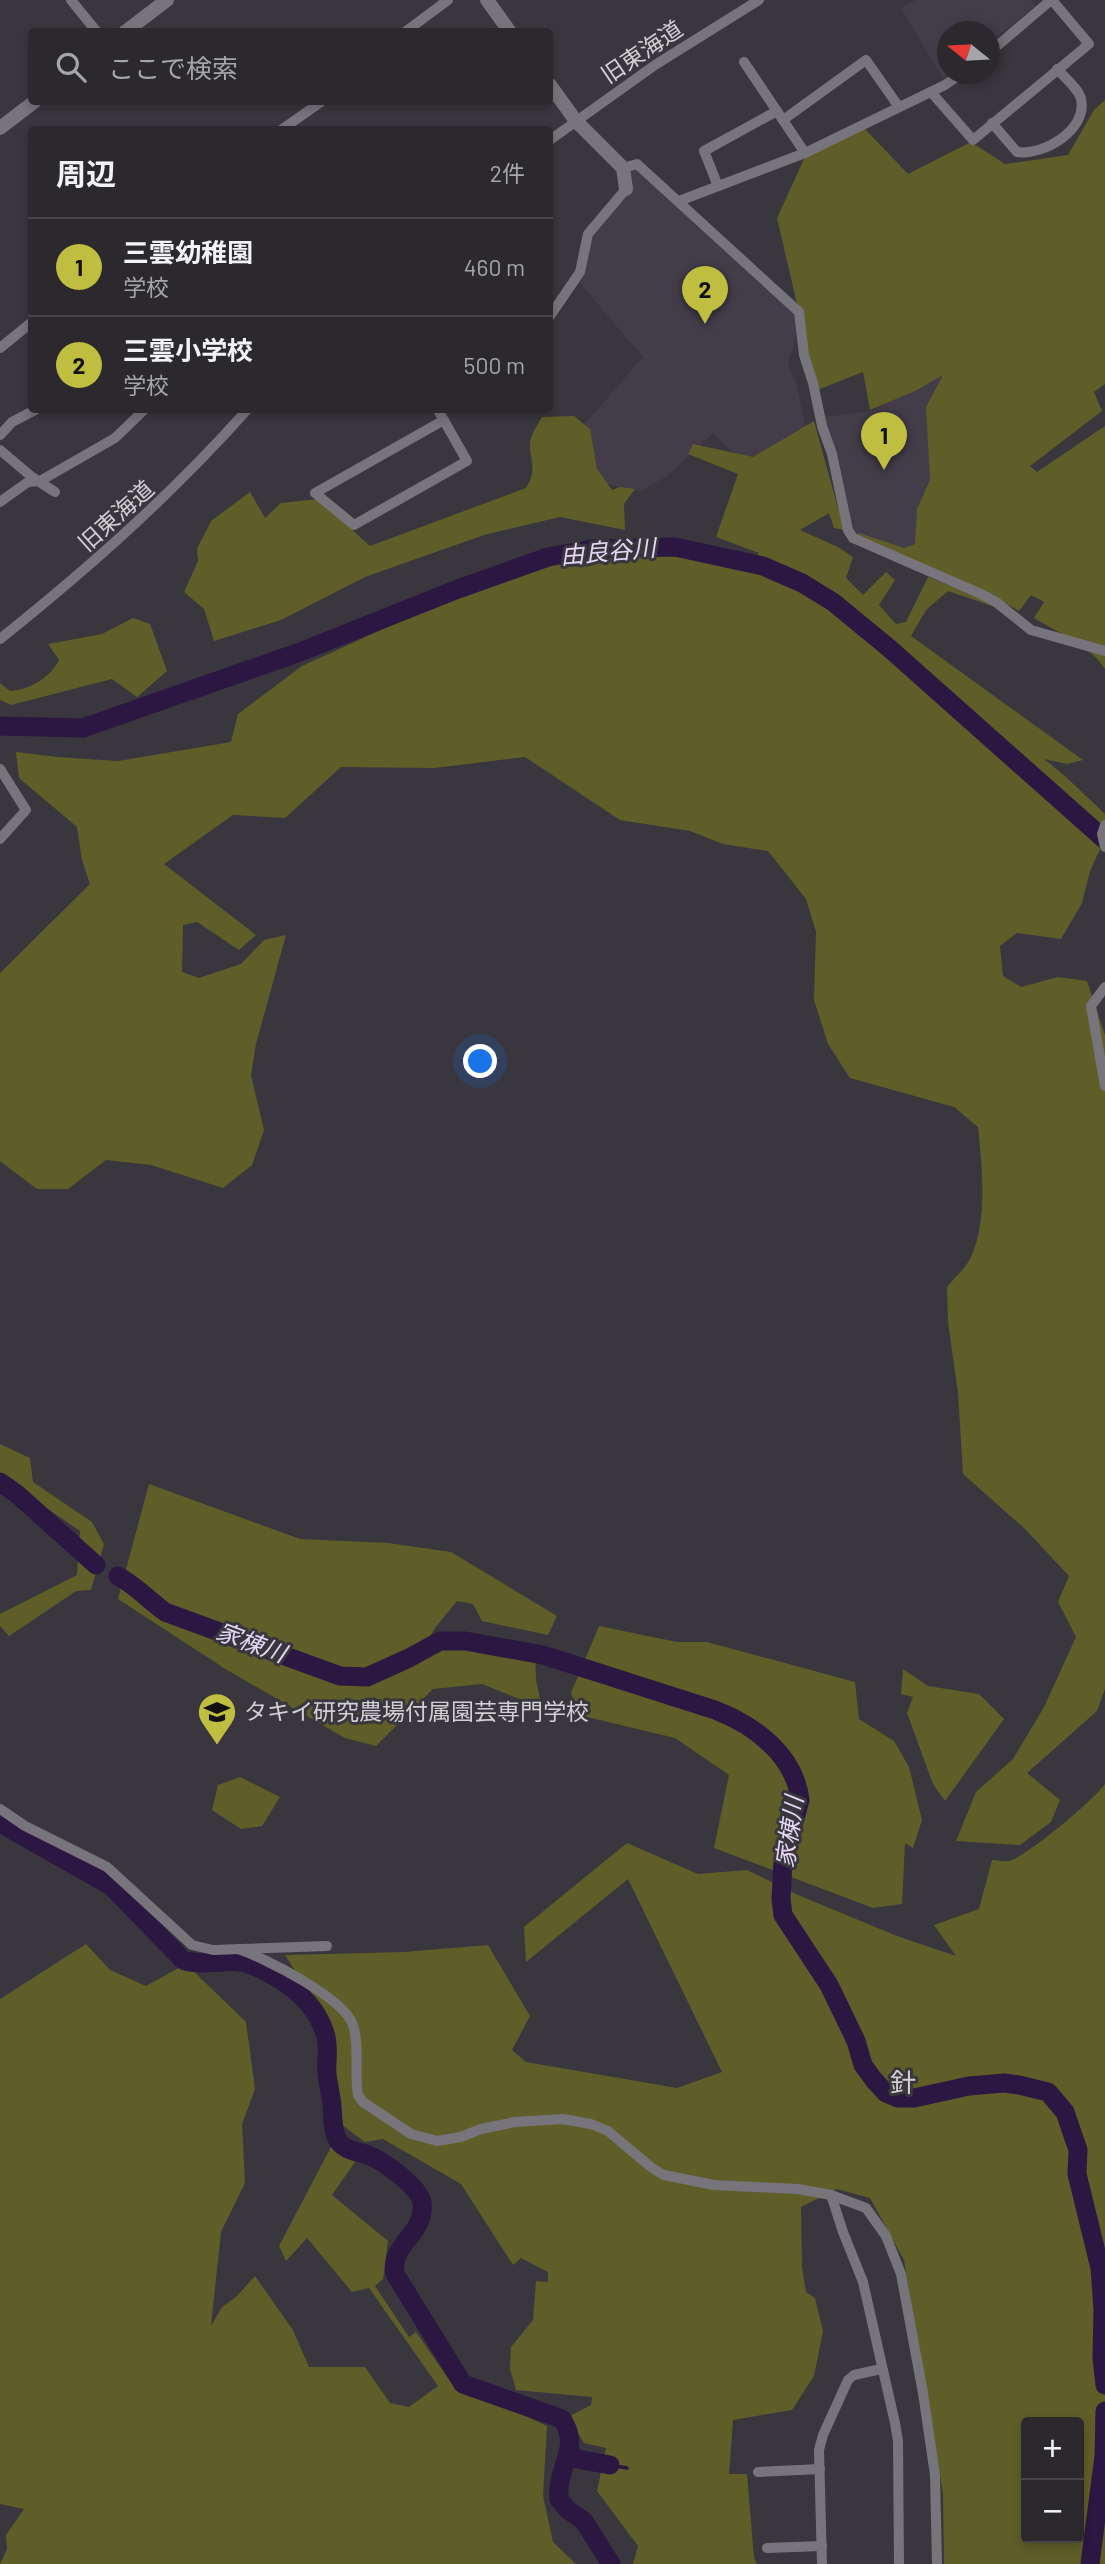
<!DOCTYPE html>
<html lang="ja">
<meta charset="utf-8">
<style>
:root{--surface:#2b282e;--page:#333036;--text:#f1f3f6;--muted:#a6a6aa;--line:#47444a;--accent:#c0be40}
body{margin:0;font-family:Barlow,"Noto Sans JP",sans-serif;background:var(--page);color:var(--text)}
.controls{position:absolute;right:21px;bottom:21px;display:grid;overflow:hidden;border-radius:7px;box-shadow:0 4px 10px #0003}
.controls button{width:63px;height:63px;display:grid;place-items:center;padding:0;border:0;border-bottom:2px solid var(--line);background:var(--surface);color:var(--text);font:35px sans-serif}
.compass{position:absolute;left:937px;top:21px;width:63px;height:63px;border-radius:50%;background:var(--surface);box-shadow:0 4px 10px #0003;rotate:288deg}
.you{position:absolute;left:481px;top:1062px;width:24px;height:24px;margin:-18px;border:5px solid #fff;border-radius:50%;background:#1a73e8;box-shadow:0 0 0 10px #1a73e833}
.badge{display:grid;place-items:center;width:46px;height:46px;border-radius:50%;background:var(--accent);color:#111;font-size:23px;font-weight:700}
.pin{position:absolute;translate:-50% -58px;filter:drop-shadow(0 2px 4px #0008)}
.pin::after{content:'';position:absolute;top:37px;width:24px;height:21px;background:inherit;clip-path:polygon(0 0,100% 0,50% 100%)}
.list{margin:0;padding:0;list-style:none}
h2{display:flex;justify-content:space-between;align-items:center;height:91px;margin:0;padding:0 28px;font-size:30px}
h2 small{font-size:23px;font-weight:400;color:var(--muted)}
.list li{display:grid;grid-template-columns:46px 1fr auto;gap:21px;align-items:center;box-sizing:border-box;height:98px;padding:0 28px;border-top:2px solid var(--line)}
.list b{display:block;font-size:26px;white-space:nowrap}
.list p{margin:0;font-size:23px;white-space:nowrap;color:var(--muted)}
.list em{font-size:23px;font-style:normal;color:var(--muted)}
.icon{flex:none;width:38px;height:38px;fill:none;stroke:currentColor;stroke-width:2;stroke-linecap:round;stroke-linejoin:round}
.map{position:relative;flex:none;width:1105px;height:2564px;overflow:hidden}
.search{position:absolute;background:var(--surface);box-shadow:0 4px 10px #0003;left:28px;top:28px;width:525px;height:77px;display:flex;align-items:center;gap:18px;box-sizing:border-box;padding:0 24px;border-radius:7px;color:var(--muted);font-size:26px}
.panel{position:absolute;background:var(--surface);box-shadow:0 4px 10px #0003;left:28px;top:126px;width:525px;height:287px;border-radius:7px}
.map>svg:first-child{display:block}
.built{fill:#433d4a}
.green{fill:#5f5e29;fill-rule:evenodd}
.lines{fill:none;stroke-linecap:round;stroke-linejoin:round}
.stream{stroke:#2c1642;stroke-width:3.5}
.river{stroke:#2c1642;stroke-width:19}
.street{stroke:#78747c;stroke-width:10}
.secondary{stroke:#78747c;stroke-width:14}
.labels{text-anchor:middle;stroke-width:6;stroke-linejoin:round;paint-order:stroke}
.street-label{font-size:23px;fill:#d2d0d5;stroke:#39363d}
.poi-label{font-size:23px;fill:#d2d0d5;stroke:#39363d;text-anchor:start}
.water-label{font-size:24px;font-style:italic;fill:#e5d8f7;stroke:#39363d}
.quarter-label{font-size:26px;fill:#d2d0d5;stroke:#39363d}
</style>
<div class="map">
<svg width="1105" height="2564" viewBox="0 0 1105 2564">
<rect width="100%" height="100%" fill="#39363d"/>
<g class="built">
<polygon points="916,0 1030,0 1035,6 990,42 990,32 948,32 948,74 950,74 943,79 901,8"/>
<polygon points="629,167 634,168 794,315 797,333 788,364 796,383 807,433 753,466 739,459 713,433 667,476 640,492 601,482 583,426 643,357 578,281 591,236 627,190"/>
<polygon points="945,372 932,481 919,565 855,538 822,417 872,411"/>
</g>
<g class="green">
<path d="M1105,100V384L1094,392L1102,411L1030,466L1037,472L1105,426V669C1091,646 1057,632 1034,618L1044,602L1031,595L1019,611L998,599L854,536L859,533L904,548L915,544L917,509L930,480L926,407L943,375L915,391L870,410L863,372L817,390L777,218L805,157L865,129L908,174L971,142L1005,164L1068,155L1094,110Z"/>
<path d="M574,416L590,429L597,469L612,490L620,487L635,489L624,504L625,530L560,517L484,535L365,577L281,620L214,641L204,609L184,592L198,561L197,549L211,521L250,492L265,518L281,503L318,499L370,546L526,488C540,465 526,455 531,438C533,431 538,424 542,417Z"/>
<path d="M814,421L844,530L834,528L829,513L800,530L838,547L853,557L846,578L863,595L886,572L895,580L879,605L896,624L906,622L928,577L995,604L998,608L948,591L926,610L911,636L1083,760L1067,764L1044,759L1066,777L1105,814V851L1101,847L1090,871L1082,903L1061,939L1017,933L1000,946L1003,976L1021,987L1058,977L1087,981L1105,1035V1689L1097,1711L1027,1773L1060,1800L1051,1822L1020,1845L956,1841L976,1792L1013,1759L1044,1707L1076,1637L1058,1602L1069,1576L1024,1528L963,1474L958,1393L948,1322L947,1287C954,1278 966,1268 971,1257C988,1220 982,1166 978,1127L954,1107L850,1078L828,1044L814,1000L816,932L806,899L768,851L723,844L690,831L620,820L525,757L434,768L341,767L285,818L233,815L164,864L256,935L239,950L197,922L183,925L182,972L199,978L241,964L264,940L286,935L256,1044L251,1075L264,1130L252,1165L223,1188L151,1165L106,1160L68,1189H37L0,1161V973L90,884L82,860L77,827L19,778L16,752L57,757L118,761L231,742L238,714L302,666L418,613L585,554H677L741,571L759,553L716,537L738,474L688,454L693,444L753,457Z"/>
<path d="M133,618L150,624L167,671L137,697L112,679L11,705L0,700V683L10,691C29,690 50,678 59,660L48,644L102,634Z"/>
<polygon points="0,1444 30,1458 33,1482 92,1522 104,1544 91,1590 76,1591 9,1636 0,1626 0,1614 77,1575 80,1531 0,1476"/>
<polygon points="149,1484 300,1539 388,1543 451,1552 557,1616 548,1635 482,1621 473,1604 457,1601 435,1628 424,1647 479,1646 535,1652 536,1680 542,1708 482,1684 433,1689 376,1746 345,1738 227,1670 118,1599"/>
<polygon points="599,1626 677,1642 707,1642 855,1682 859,1719 894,1741 909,1767 922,1820 913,1848 905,1843 902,1904 873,1908 714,1848 729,1775 675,1738 579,1715 571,1693"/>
<polygon points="903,1669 928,1686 979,1694 1004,1719 945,1801 933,1784 907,1713 913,1697 901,1694"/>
<polygon points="240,1777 280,1797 262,1826 241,1829 212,1810 218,1785"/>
<path d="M1105,1784V2564H944L943,2493L904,2260L870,2198L837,2189L801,2207L802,2268L806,2292L815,2298L823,2331L814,2376L792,2410L733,2420L729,2474H747L754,2558L757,2564H633L638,2546L597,2491L606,2448L584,2443L568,2417L591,2405L592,2397L516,2390L510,2369L511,2347L533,2320L536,2281L548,2282V2272L521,2258L513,2265L461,2184L383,2139L365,2142L331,2117L323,2016L285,1955L404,1952L488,1945L530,2016L512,2050L526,2062L677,2088L722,2072L628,1879L526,1962L524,1927L627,1843L698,1874L747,1870L798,1895L897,1936L956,1956L934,1925L979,1909L992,1860C997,1860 1004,1862 1009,1861C1026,1857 1094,1800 1105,1784ZM1026,2422H1079V2538H1026Z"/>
<polygon points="86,1944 110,1970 146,1986 186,1964 246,2022 255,2089 242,2124 245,2183 221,2232 211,2326 222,2307 236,2297 255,2276 293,2330 309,2367 365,2367 390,2403 409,2407 438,2386 369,2288 352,2292 307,2238 286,2261 279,2246 332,2145 355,2162 332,2195 388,2241 383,2279 375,2286 409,2337 416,2332 450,2381 547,2426 543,2496 553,2542 576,2564 0,2564 7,2549 6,2535 24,2509 0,2504 0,1999"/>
</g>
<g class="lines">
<polyline class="stream" points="610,2465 627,2468"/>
<g class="river">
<polyline points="0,726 83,728 300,652 458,589 548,557 592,549 675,547 763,566 802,583 833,602 889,648 1105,840"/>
<polyline points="0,1482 17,1494 96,1565"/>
<path d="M118,1576C136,1586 149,1600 165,1612L340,1676L367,1677L409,1658L440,1641H465L543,1655L715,1710C754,1725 795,1755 800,1800L783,1862L781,1899L783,1915L829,1985L856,2041L863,2065L874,2080L886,2093L898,2098H914L969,2086L1004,2083L1019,2085L1048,2092L1065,2112L1078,2150L1077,2174L1100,2268L1103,2309L1102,2358L1105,2385"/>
<path d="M0,1823L111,1886L183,1960C205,1968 231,1956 252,1965C284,1979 317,2001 326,2037C329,2049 326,2062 327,2074C328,2084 331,2095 332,2106C333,2117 332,2132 339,2142C346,2151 357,2151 368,2155C382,2160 420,2187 422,2203C426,2234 389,2244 395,2274L463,2384L562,2419C582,2449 556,2465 559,2499L568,2510L584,2521L611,2564"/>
<polyline points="568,2453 577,2459 610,2465"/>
<polyline points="1090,2564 1104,2456 1105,2411"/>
</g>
<g class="street">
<polyline points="71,0 97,32"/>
<polyline points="405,32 448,0"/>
<polyline points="990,52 1051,0"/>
<polyline points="744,62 805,153"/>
<polyline points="931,92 973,140 1089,44 1052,0"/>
<polyline points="783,120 866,60 899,107"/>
<path d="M992,123L1017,152C1043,156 1088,130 1081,99C1079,89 1064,77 1057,69"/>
<polyline points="281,130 321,102"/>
<polyline points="550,140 655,65 759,0"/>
<polyline points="623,168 637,164 799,312 804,355 813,383 822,426 832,454 848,530 853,538 981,594 996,602 1031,630 1105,651"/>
<polyline points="718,186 704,151 777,111"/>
<polyline points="679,201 805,153 945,85 961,74"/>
<polyline points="550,316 580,272 588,234 626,189"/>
<polyline points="0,348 32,322"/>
<polyline points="438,410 467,461 354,525 315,493 444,420"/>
<polyline points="0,435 12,422 35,410"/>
<polyline points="0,450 32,477 55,492"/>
<polyline points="0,502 28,482 40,481 115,438 144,410"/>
<path d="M0,639C90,567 170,496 247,410"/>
<polyline points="0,769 26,810 0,839"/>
<polyline points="1105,825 1102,834 1105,847"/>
<polyline points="1105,1086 1091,1006 1105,987"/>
<polyline points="0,1809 25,1826 107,1867 192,1945 213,1950 327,1946"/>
<path d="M238,1949C265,1958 344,1998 353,2025C360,2047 354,2073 358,2095L363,2102L411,2134L437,2141L461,2137L481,2129L515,2122L563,2119L591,2124L608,2131L652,2168L664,2175L714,2185L798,2189L831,2195L866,2208L886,2236L901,2274L923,2393L935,2475L937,2564"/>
<polyline points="831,2195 843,2232 863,2282 895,2423 898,2441 899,2564"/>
<polyline points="758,2472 820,2469"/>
<polyline points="767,2548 822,2546"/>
<polyline points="822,2564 819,2450 823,2435 848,2380 854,2375 881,2369"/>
</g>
<g class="secondary">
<polyline points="487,0 510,32"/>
<polyline points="125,32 167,0"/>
<polyline points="550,85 576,121 623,168 626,189"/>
<polyline points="0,128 34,102"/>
</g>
</g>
<defs>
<g id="university-pin" transform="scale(2.0125)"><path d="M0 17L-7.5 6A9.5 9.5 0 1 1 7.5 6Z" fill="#c0be40" stroke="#39363d"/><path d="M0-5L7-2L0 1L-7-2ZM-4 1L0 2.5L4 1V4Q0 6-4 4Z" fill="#111"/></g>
</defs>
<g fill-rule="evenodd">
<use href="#university-pin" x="217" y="1712"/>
</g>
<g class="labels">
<g class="street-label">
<text transform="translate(642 52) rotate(-34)" y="8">旧東海道</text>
<text transform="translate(116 516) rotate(-42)" y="8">旧東海道</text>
</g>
<g class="poi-label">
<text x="244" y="1720">タキイ研究農場付属園芸専門学校</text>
</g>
<g class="water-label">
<text transform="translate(608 552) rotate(-5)" y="8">由良谷川</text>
<text transform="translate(251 1643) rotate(20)" y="8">家棟川</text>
<text transform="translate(790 1832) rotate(-82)" y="8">家棟川</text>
</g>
<g class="quarter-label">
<text x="903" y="2092">針</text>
</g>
</g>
</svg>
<div class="controls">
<button>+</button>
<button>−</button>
</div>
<svg class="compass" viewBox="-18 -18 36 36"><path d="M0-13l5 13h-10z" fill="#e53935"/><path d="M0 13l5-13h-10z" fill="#a6a6aa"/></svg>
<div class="you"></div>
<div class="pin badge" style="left:884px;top:470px">1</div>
<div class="pin badge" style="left:705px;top:324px">2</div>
<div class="search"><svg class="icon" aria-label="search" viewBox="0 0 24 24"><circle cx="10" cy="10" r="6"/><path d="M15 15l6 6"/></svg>ここで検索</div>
<section class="panel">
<h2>周辺<small>2件</small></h2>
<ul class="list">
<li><span class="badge">1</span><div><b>三雲幼稚園</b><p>学校</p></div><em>460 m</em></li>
<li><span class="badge">2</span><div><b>三雲小学校</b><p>学校</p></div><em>500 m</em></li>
</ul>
</section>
</div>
